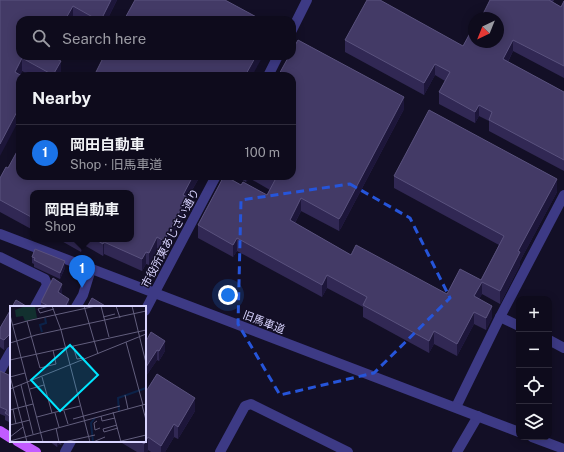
<!DOCTYPE html>
<meta charset="utf-8">
<style>
:root{--surface:#0e0b1c;--page:#1c1929;--text:#f1f3f6;--muted:#9b9ba3;--line:#2e2b3b;--accent:#1a73e8}
body{margin:0;font-family:"Public Sans","Noto Sans JP",sans-serif;background:var(--page);color:var(--text)}
.controls{position:absolute;right:12px;bottom:12px;display:grid;overflow:hidden;border-radius:8px;box-shadow:0 2px 10px #0003}
.controls button{width:36px;height:36px;display:grid;place-items:center;padding:0;border:0;border-bottom:1px solid var(--line);background:var(--surface);color:var(--text);font:20px sans-serif}
.compass{position:absolute;left:468px;top:12px;width:36px;height:36px;border-radius:50%;background:var(--surface);box-shadow:0 2px 10px #0003;rotate:223deg}
.you{position:absolute;left:228px;top:295px;width:14px;height:14px;margin:-10px;border:3px solid #fff;border-radius:50%;background:#1a73e8;box-shadow:0 0 0 6px #1a73e833}
.badge{display:grid;place-items:center;width:26px;height:26px;border-radius:50%;background:var(--accent);color:#fff;font-size:13px;font-weight:700}
.pin{position:absolute;translate:-50% -33px;filter:drop-shadow(0 1px 2px #0008)}
.pin::after{content:'';position:absolute;top:21px;width:14px;height:12px;background:inherit;clip-path:polygon(0 0,100% 0,50% 100%)}
.popup{position:absolute;left:30px;top:190px;width:104px;height:52px;box-sizing:border-box;display:grid;place-content:center;border-radius:8px;background:var(--surface);filter:drop-shadow(0 1px 3px #0005);font-size:13px;white-space:nowrap;color:var(--muted)}
.popup b{font-size:15px;color:var(--text)}
.popup::after{content:'';position:absolute;left:50%;top:100%;margin-left:-8px;border:8px solid transparent;border-top-color:var(--surface)}
.list{margin:0;padding:0;list-style:none}
h2{display:flex;justify-content:space-between;align-items:center;height:52px;margin:0;padding:0 16px;font-size:17px}
h2 small{font-size:13px;font-weight:400;color:var(--muted)}
.list li{display:grid;grid-template-columns:26px 1fr auto;gap:12px;align-items:center;box-sizing:border-box;height:56px;padding:0 16px;border-top:1px solid var(--line)}
.list b{display:block;font-size:15px;white-space:nowrap}
.list p{margin:0;font-size:13px;white-space:nowrap;color:var(--muted)}
.list em{font-size:13px;font-style:normal;color:var(--muted)}
.icon{flex:none;width:22px;height:22px;fill:none;stroke:currentColor;stroke-width:2;stroke-linecap:round;stroke-linejoin:round}
.map{position:relative;flex:none;width:564px;height:452px;overflow:hidden}
.search{position:absolute;background:var(--surface);box-shadow:0 2px 10px #0003;left:16px;top:16px;width:280px;height:44px;display:flex;align-items:center;gap:10px;box-sizing:border-box;padding:0 14px;border-radius:12px;color:var(--muted);font-size:15px}
.panel{position:absolute;background:var(--surface);box-shadow:0 2px 10px #0003;left:16px;top:72px;width:280px;height:108px;border-radius:12px}
.map>svg:first-child{display:block}
.lines{fill:none;stroke-linecap:round;stroke-linejoin:round}
.minor{stroke:#3d3a85;stroke-width:10}
.tertiary{stroke:#3d3a85;stroke-width:10}
.primary{stroke:#c25bff;stroke-width:10}
.wall{fill:#312854}
.shaded-wall{fill:#1d163a}
.building{fill:#433a66;stroke:#5a527e}
.marked{fill:none;stroke:#2655da;stroke-width:3;stroke-dasharray:8 5;stroke-linejoin:round}
.labels{text-anchor:middle;stroke-width:3;stroke-linejoin:round;paint-order:stroke}
.street-label{font-size:11px;fill:#d9d4ff;stroke:#130f26}
.inset-river{fill:none;stroke:#0c2248;stroke-width:2}
.inset-road{fill:none;stroke:#625e7d;stroke-width:1}
.view{fill:#00e5ff;fill-opacity:0.15;stroke:#00e5ff;stroke-width:2}
.inset-edge{fill:none;stroke:#d9d4ff;stroke-width:2}
</style>
<div class="map">
<svg width="564" height="452" viewBox="0 0 564 452">
<rect width="100%" height="100%" fill="#130f26"/>
<g class="lines">
<g class="minor">
<polyline points="0,257 45,279 47,285 35,307"/>
<polyline points="76,307 83,295 91,269"/>
<polyline points="500,317 519,326"/>
<polyline points="549,340 564,348"/>
<polyline points="0,371 11,351"/>
<polyline points="456,407 500,317 564,195"/>
<polyline points="220,452 245,406 251,404 348,452"/>
<polyline points="457,452 478,416"/>
</g>
<g class="tertiary">
<polyline points="292,30 307,0"/>
<polyline points="268,76 278,56"/>
<polyline points="0,234 519,432"/>
<polyline points="145,311 216,176"/>
<polyline points="532,437 564,449"/>
<polyline points="65,452 71,441"/>
</g>
<g class="primary">
<polyline points="0,431 11,438"/>
<polyline points="17,441 36,452"/>
</g>
</g>
<g class="wall">
<polygon points="0,0 117,0 107,20 75,20 73,19 72,20 20,20 52,57 61,74 59,76 32,76 22,71 20,75"/>
<polygon points="490,0 554,0 553,2 561,7 564,1 564,78 513,51 508,62 564,92 564,171 489,131 489,121 479,116 475,123 439,104 439,92 445,81 435,75 424,95 345,52 345,40 463,46 474,42"/>
<polygon points="404,109 341,228 339,231 301,211 295,223 351,255 447,294 481,280 499,245 394,188 394,176 557,192 520,261 520,265 500,304 482,294 479,299 492,318 486,330 474,324 457,356 434,344 429,353 363,317 363,307 327,288 322,297 237,251 233,257 198,238 198,225 241,185 267,195 270,190 249,178 246,182 235,176 292,176"/>
<polygon points="8,168 98,178 100,176 204,176 202,180 199,178 187,199 187,210 164,253 157,249 149,265 146,264 142,271 104,254 103,256 84,245 81,252 58,239 131,239 33,193 33,230 0,212 0,178"/>
<polygon points="32,257 65,268 60,279 34,267 34,264 32,263"/>
<polygon points="62,293 62,294 69,307 41,307 41,302"/>
<polygon points="11,309 11,341 9,345 4,350 0,347 0,328"/>
<polygon points="145,343 165,351 159,361 157,360 146,376 145,376"/>
<polygon points="0,371 11,376 11,423 5,420 5,416 0,414"/>
<polygon points="145,393 195,411 178,439 174,437 165,452 151,452 148,450 147,452 137,452 122,443 122,441 145,441"/>
<polygon points="49,441 64,441 61,445 59,444 57,447"/>
</g>
<g class="shaded-wall">
<polygon points="111,0 117,0 107,20 101,20"/>
<polygon points="73,6 73,19 72,20 65,20"/>
<polygon points="513,40 513,51 503,71 503,59"/>
<polygon points="256,56 263,56 252,76 245,76"/>
<polygon points="22,58 22,71 15,84 15,72"/>
<polygon points="61,61 61,74 59,76 53,76"/>
<polygon points="435,64 435,75 424,95 424,83"/>
<polygon points="404,97 404,109 341,228 339,231 339,219"/>
<polygon points="479,105 479,116 475,123 475,112"/>
<polygon points="20,106 20,118 0,156 0,144"/>
<polygon points="193,176 199,176 199,178 187,199 187,210 164,253 164,241 183,195"/>
<polygon points="246,176 249,176 249,178 246,182"/>
<polygon points="557,179 557,192 520,261 520,265 500,304 500,291 518,251"/>
<polygon points="301,198 301,211 290,232 290,220"/>
<polygon points="157,237 157,249 149,265 149,253"/>
<polygon points="237,238 237,251 233,257 233,245"/>
<polygon points="81,239 84,239 84,245 81,252"/>
<polygon points="104,242 104,254 103,256 103,244"/>
<polygon points="146,252 146,264 142,271 142,259"/>
<polygon points="65,261 65,268 60,279 60,273"/>
<polygon points="327,275 327,288 322,297 322,285"/>
<polygon points="482,282 482,294 474,309 474,296"/>
<polygon points="62,284 62,293 58,302 58,292"/>
<polygon points="69,299 69,307 65,307"/>
<polygon points="492,306 492,318 486,330 486,318"/>
<polygon points="474,312 474,324 457,356 457,344"/>
<polygon points="434,331 434,344 429,353 429,341"/>
<polygon points="11,332 11,341 9,345 4,350 4,340"/>
<polygon points="165,341 165,351 159,361 159,351"/>
<polygon points="157,350 157,360 146,376 146,367"/>
<polygon points="195,398 195,411 178,439 178,427"/>
<polygon points="174,424 174,437 165,452 161,452 161,446"/>
<polygon points="148,437 148,450 147,452 144,452 144,444"/>
<polygon points="57,441 59,441 59,444 57,447"/>
<polygon points="61,441 64,441 61,445"/>
</g>
<g class="building">
<polygon points="0,0 111,0 101,20 98,20 73,6 65,20 20,20 20,56 51,56 61,61 53,75 22,58 15,72 22,76 20,76 20,106 0,144"/>
<polygon points="135,0 225,0 262,20 124,20"/>
<polygon points="367,0 380,0 463,46 474,26 474,42 498,42 498,18 481,18 490,0 549,0 561,7 564,1 564,66 513,40 503,59 564,92 564,160 489,120 492,112 479,105 475,112 439,92 450,72 435,64 424,83 345,40"/>
<polygon points="298,40 404,97 341,216 339,219 301,198 290,220 351,255 356,245 447,294 460,269 481,280 504,236 394,176 429,110 557,179 518,251 520,252 500,291 482,282 474,296 492,306 486,318 474,312 457,344 434,331 429,341 363,305 367,297 327,275 322,285 237,238 233,245 198,225 224,176 225,176 241,185 243,182 267,195 275,180 268,176 292,176 292,76 278,76 289,56 292,56 292,51"/>
<polygon points="104,56 112,56 113,57 114,56 132,56 135,57 136,56 256,56 245,76 94,76"/>
<polygon points="20,146 20,176 94,176 98,178 100,176 193,176 183,195 187,197 164,241 157,237 149,253 146,252 142,259 104,242 103,244 95,239 131,239 131,193 33,193 33,218 0,200 0,178 6,167 8,168"/>
<polygon points="35,249 65,261 60,273 34,260 35,258 32,257"/>
<polygon points="53,278 62,284 58,292 69,299 65,307 50,307 41,302"/>
<polygon points="92,298 107,307 87,307"/>
<polygon points="16,300 26,306 25,307 12,307"/>
<polygon points="11,309 11,332 9,335 4,340 0,338 0,328"/>
<polygon points="151,332 165,341 159,351 157,350 146,367 145,366 145,343"/>
<polygon points="0,371 11,376 11,417 5,413 7,410 0,407"/>
<polygon points="157,374 195,398 178,427 174,424 161,446 148,437 144,444 140,441 145,441 145,393"/>
</g>
<path class="marked" d="M350,184L410,218L450,298L374,373L280,395L238,324L241,200Z"/>
<g class="labels">
<g class="street-label">
<text transform="translate(170 238) rotate(-62)" y="4">市役所東あじさい通り</text>
<text transform="translate(264 322) rotate(21)" y="4">旧馬車道</text>
</g>
</g>
<g transform="translate(10 306)">
<rect width="136" height="136" fill="#130f26"/>
<path d="M16,0L25,1L27,12L15,15L13,10L6,11L5,4Z" fill="#12302f"/>
<path class="inset-river" d="M32,26L30,19L36,17L35,12M109,105L108,92L136,82M83,136L81,117L85,112"/>
<path class="inset-road" d="M39,0L28,3L30,7L44,3M42,0L51,24L80,136M74,0L88,48M91,0L99,31M106,0L110,12M122,0L136,57M0,9L33,136M93,11L105,8M17,15L86,0M3,19L17,15L30,62L46,58L43,44M116,36L133,99M0,37L26,29L136,5M63,40L67,53L74,52M0,54L136,24M0,70L17,136M0,71L15,67M11,79L23,128M0,83L136,28M20,83L34,79M115,89L118,103M132,99L136,114M3,103L6,118M0,104L23,98M54,105L58,118M103,106L111,136M42,107L70,100M45,107L49,121M91,110L92,115L105,112M27,111L42,107L32,71M63,113L110,100M87,115L84,117L85,124L90,122M0,119L20,114M46,122L49,136M94,126L93,123L107,119M94,126L108,122M0,131L13,121M0,135L136,98M54,136L85,129M83,136L95,131M107,136L136,129"/>
<path class="view" d="M60,39L88,69L50,105L21,74Z"/>
<rect width="136" height="136" class="inset-edge"/>
</g>
</svg>
<div class="controls">
<button>+</button>
<button>−</button>
<button><svg class="icon" aria-label="locate" viewBox="0 0 24 24"><circle cx="12" cy="12" r="6"/><path d="M12 2v4M12 18v4M2 12h4M18 12h4"/></svg></button>
<button><svg class="icon" aria-label="layers" viewBox="0 0 24 24"><path d="M12 4l9 5-9 5-9-5zM3 14l9 5 9-5"/></svg></button>
</div>
<svg class="compass" viewBox="-18 -18 36 36"><path d="M0-13l5 13h-10z" fill="#e53935"/><path d="M0 13l5-13h-10z" fill="#9b9ba3"/></svg>
<div class="you"></div>
<div class="pin badge" style="left:82px;top:288px">1</div>
<div class="popup"><b>岡田自動車</b>Shop</div>
<div class="search"><svg class="icon" aria-label="search" viewBox="0 0 24 24"><circle cx="10" cy="10" r="6"/><path d="M15 15l6 6"/></svg>Search here</div>
<section class="panel">
<h2>Nearby<small></small></h2>
<ul class="list">
<li><span class="badge">1</span><div><b>岡田自動車</b><p>Shop · 旧馬車道</p></div><em>100 m</em></li>
</ul>
</section>
</div>
